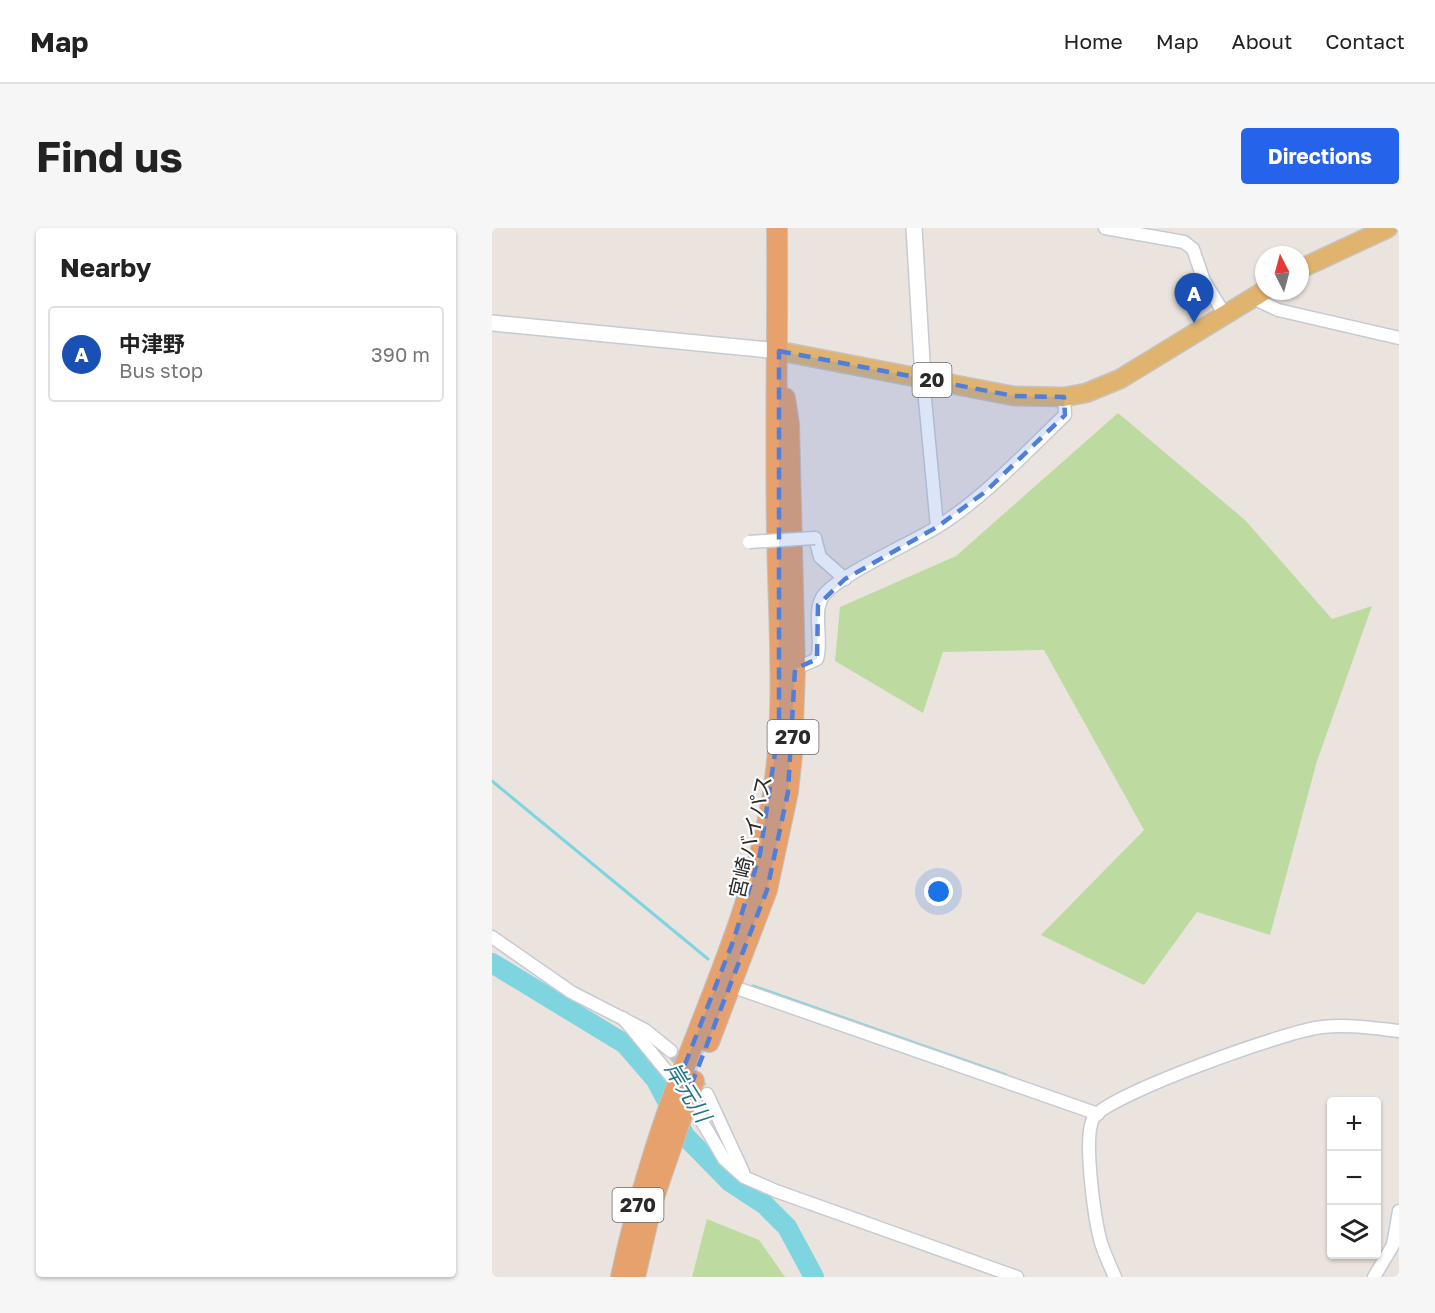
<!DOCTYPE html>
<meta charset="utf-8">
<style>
:root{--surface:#fff;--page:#f6f6f6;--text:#222;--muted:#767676;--line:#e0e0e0;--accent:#2563eb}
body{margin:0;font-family:"Golos Text","Noto Sans JP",sans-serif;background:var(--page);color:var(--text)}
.controls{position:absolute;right:18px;bottom:18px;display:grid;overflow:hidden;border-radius:6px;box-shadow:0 2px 4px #0004}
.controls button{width:54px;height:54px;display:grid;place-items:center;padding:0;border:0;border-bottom:2px solid var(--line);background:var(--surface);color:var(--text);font:30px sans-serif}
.compass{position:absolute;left:763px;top:18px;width:54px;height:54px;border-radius:50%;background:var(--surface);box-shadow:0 2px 4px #0004;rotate:354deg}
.you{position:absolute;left:447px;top:664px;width:21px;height:21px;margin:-15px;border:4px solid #fff;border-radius:50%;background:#1a73e8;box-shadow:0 0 0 9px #1a73e833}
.badge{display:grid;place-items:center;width:39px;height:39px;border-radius:50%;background:var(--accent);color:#fff;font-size:20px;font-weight:700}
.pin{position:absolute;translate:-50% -50px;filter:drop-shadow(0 2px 3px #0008)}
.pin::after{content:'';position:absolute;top:32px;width:21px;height:18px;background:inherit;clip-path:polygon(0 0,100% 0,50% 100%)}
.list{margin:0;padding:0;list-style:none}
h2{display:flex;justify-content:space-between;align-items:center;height:78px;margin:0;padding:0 24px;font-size:26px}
h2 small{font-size:20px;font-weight:400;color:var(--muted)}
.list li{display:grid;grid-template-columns:39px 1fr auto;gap:18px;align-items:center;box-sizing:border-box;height:96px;margin:0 12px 12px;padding:0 12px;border:2px solid var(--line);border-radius:6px}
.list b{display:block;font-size:22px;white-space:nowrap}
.list p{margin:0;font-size:20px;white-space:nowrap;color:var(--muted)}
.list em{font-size:20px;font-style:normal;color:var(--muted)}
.icon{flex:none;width:33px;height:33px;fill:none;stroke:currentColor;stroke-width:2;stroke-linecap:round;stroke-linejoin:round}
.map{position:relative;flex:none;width:907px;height:1049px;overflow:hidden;border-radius:6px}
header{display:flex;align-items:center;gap:36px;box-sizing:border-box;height:84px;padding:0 30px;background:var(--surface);border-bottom:2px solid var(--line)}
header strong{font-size:28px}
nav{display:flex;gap:33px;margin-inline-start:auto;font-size:21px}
.intro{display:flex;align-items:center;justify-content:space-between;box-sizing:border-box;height:144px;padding:0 36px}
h1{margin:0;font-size:42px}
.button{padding:15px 27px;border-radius:6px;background:var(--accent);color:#fff;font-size:21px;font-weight:700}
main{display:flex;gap:36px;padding:0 36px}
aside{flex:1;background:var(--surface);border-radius:6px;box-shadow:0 2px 4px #0004}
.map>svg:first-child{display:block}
.green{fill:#bddba1}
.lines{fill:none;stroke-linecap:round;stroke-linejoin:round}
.stream{stroke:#7ed5e0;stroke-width:3}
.river{stroke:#7ed5e0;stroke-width:20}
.minor-tunnel{stroke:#c4beba;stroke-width:12;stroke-dasharray:12 6;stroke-linecap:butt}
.minor-casing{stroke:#c6cad2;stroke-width:15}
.tertiary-casing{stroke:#c6cad2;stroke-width:18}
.primary-casing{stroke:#c3c3c3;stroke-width:21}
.trunk-casing{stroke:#c3c3c3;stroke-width:22}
.minor{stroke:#fff;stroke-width:12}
.tertiary{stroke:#fff;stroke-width:15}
.primary{stroke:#e0b46e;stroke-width:18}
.trunk{stroke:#e6a16c;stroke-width:20}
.minor-bridge-casing{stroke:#c6cad2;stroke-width:15;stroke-linecap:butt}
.minor-bridge{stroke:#fff;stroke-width:12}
.marked{fill:#507fdb;fill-opacity:0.2;stroke:#507fdb;stroke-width:4.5;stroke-dasharray:12 8;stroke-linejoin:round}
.labels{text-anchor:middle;stroke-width:4.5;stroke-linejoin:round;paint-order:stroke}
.shield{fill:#fff;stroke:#6a6a6a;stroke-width:1.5}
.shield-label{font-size:20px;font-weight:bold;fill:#2a2a2a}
.street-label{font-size:21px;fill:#2a2a2a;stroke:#fff}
.water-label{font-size:22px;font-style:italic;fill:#1e768b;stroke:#fff}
</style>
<header>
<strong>Map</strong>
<nav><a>Home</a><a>Map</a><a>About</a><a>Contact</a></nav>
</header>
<div class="intro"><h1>Find us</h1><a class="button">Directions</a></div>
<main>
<aside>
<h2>Nearby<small></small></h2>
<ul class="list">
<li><span class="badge" style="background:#1a4fb4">A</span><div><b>中津野</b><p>Bus stop</p></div><em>390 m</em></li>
</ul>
</aside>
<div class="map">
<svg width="907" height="1049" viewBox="0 0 907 1049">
<rect width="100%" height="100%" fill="#ebe3de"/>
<g class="green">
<polygon points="626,185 753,292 840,391 880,378 825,533 778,707 705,684 652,757 549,707 652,602 552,422 451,424 431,485 343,433 348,379 464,328"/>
<polygon points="215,991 267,1012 293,1049 200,1049"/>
</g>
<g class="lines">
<g class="stream">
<polyline points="0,553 216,731"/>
<polyline points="261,758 514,847"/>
</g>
<polyline class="river" points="0,735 133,816 164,852 193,908 238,954 273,977 295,999 322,1049"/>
<polyline class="minor-tunnel" points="179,823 215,866"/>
<g class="minor-casing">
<g id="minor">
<polyline points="613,0 692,14 701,21 712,53 733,87"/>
<polyline points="761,70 786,82 907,110"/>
<polyline points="431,150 445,299"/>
<polyline points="323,310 328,329 353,351"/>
<path d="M303,441L325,431C331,412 320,384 331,368C348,346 418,316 445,299C493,269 532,226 573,187L572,169"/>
<polyline points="0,709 79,764 153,802 179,823"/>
<polyline points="233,756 606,886"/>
<polyline points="131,790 195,868 232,931 252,949 284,963 525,1049"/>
<polyline points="215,866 251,944"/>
<path d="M623,1049C618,1038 613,1027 609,1015C603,993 590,907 602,889C618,866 797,802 830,799C856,796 881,800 907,803"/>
<polyline points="882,1049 901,1017 907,983"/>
</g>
</g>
<g class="tertiary-casing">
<g id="tertiary">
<polyline points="422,0 431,150"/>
<polyline points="0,95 287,123"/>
</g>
</g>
<g class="primary-casing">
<g id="primary">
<polyline points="808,41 896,0"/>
<polyline points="287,123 522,168 572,169 594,165 628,151 772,63"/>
</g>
</g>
<g class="trunk-casing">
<g id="trunk">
<polyline points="217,814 275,662 296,564 300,527 303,441 297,196 293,170"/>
<path d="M129,1049C142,987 160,927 181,868C216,774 257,685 277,587C296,495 286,396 285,302C283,201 286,101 285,0"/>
<polyline points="143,1049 160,975 202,853"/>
</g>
</g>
<use href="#minor" class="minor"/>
<use href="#tertiary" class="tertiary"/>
<use href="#primary" class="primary"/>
<use href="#trunk" class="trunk"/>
<g class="minor-bridge-casing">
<polyline id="minor-bridge" points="257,314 323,310"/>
</g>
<use href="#minor-bridge" class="minor-bridge"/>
</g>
<path class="marked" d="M287,123L522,168L572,169L573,187L493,264L445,299L353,351L326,377L325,431L303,441L296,564L275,662L195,868L185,857L242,711L268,626L287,498Z"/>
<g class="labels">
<g class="shield">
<rect x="420.5" y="135" width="39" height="34" rx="4.5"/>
<rect x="275.5" y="492" width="51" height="34" rx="4.5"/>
<rect x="120.5" y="960" width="51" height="34" rx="4.5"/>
</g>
<g class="shield-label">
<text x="440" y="159">20</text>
<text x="301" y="516">270</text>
<text x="146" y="984">270</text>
</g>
<g class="street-label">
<text transform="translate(259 609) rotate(-77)" y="7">宮崎バイパス</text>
</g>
<g class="water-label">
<text transform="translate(196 864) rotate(58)" y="8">岸元川</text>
</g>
</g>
</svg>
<div class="controls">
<button>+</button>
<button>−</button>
<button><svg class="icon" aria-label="layers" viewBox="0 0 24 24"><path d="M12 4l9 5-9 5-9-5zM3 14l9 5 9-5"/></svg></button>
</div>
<svg class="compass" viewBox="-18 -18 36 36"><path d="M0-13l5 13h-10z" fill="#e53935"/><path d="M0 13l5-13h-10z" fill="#767676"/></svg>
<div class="you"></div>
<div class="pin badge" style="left:702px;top:95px;background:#1a4fb4">A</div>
</div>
</main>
